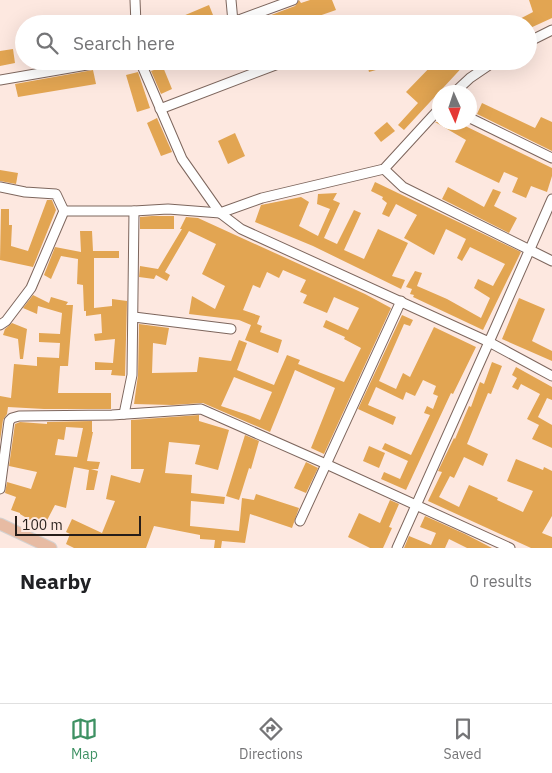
<!DOCTYPE html>
<style>
:root{--surface:#fff;--page:#f2f2f2;--text:#202124;--muted:#757577;--line:#e0e0e0;--accent:#3e9163}
body{margin:0;font-family:"IBM Plex Sans",sans-serif;background:var(--page);color:var(--text)}
.compass{position:absolute;left:432px;top:85px;width:45px;height:45px;border-radius:50%;background:var(--surface);box-shadow:0 5px 20px #0002;rotate:177deg}
.scale{position:absolute;left:15px;bottom:12px;width:126px;box-sizing:border-box;padding-left:5px;border:2px solid #271e1a;border-top:0;font-size:14px;line-height:18px;white-space:nowrap;color:#271e1a;-webkit-text-stroke:4px #fde8e0;paint-order:stroke}
.list{margin:0;padding:0;list-style:none}
h2{display:flex;justify-content:space-between;align-items:center;height:65px;margin:0;padding:0 20px;font-size:21px}
h2 small{font-size:16px;font-weight:400;color:var(--muted)}
.icon{flex:none;width:28px;height:28px;fill:none;stroke:currentColor;stroke-width:2;stroke-linecap:round;stroke-linejoin:round}
.map{position:relative;flex:none;width:552px;height:548px;overflow:hidden}
.search{position:absolute;background:var(--surface);box-shadow:0 5px 20px #0002;left:15px;right:15px;top:15px;height:55px;display:flex;align-items:center;gap:12px;box-sizing:border-box;padding:0 18px;border-radius:28px;color:var(--muted);font-size:19px}
.sheet{height:155px;background:var(--surface)}
nav{display:flex;justify-content:space-around;align-items:center;box-sizing:border-box;height:70px;border-top:1px solid var(--line);background:var(--surface);font-size:14px;color:var(--muted)}
nav a{display:grid;justify-items:center;gap:2px}
nav .on{color:var(--accent)}
.map>svg:first-child{display:block}
.building{fill:#e2a552;fill-rule:evenodd}
.lines{fill:none;stroke-linecap:round;stroke-linejoin:round}
.minor-casing{stroke:#7d665d;stroke-width:11}
.major-casing{stroke:#d4d2d1;stroke-width:13}
.minor{stroke:#fff;stroke-width:9}
.major{stroke:#e7bba3;stroke-width:11}
</style>
<div class="map">
<svg width="552" height="548" viewBox="0 0 552 548">
<rect width="100%" height="100%" fill="#fde8e0"/>
<g class="building">
<polygon points="299,0 301,3 310,0 332,0 336,10 296,24 247,24 295,6"/>
<polygon points="529,0 552,0 552,18 528,29 528,24 510,24 533,12"/>
<polygon points="209,5 215,20 205,24 164,24"/>
<polygon points="13,49 15,63 0,66 0,51"/>
<polygon points="375,61 399,61 400,63 369,72 367,64"/>
<polygon points="436,61 468,61 404,130 398,125 418,103 406,92"/>
<polygon points="163,67 172,89 161,94 151,71"/>
<polygon points="93,70 96,84 18,97 15,84"/>
<polygon points="138,72 150,108 137,112 126,75"/>
<polygon points="482,103 535,128 541,117 552,122 552,151 477,114"/>
<polygon points="157,118 172,152 161,156 147,123"/>
<polygon points="387,122 395,131 381,142 374,133"/>
<polygon points="435,122 457,122 552,168 552,176 547,192 531,186 526,198 512,192 518,178 504,172 499,183 455,162 466,140"/>
<polygon points="235,133 245,156 228,164 218,141"/>
<polygon points="0,170 18,173 16,184 0,181"/>
<polygon points="375,182 521,252 483,330 413,297 414,295 410,294 412,289 406,287 415,271 422,273 417,286 447,299 481,318 490,298 474,288 478,279 493,286 505,264 470,247 462,261 457,258 466,239 446,229 434,255 404,238 417,215 396,204 389,217 382,214 387,203 382,199 383,197 371,191"/>
<polygon points="448,187 484,207 493,189 501,192 494,206 517,218 509,233 442,199"/>
<polygon points="337,193 333,200 340,203 324,238 337,244 354,210 361,213 344,250 364,259 378,229 408,243 392,276 405,280 401,289 313,246 255,222 261,205 301,197 309,202 299,226 318,236 330,209 317,204 318,194"/>
<polygon points="47,200 52,200 56,210 33,267 0,260 1,209 9,209 9,225 12,225 11,246 28,251"/>
<polygon points="152,216 174,216 174,229 140,229 140,217"/>
<path d="M186,217L198,218L365,294L391,308L324,454L311,448L335,388L295,370L270,432L203,403L172,405L134,404L138,375L139,324L169,328L166,345L153,343L152,373L197,372L199,357L231,361L239,340L247,343L237,370L274,385L287,355L300,360L298,364L344,382L361,348L344,339L345,337L323,327L326,320L348,330L359,308L334,297L327,313L303,303L307,295L300,292L306,280L283,270L279,278L267,272L260,288L253,285L243,310L260,316L257,324L262,326L260,332L282,340L278,353L245,340L251,325L239,320L189,314L192,296L215,309L225,286L202,274L216,244L189,231L165,272L170,275L167,281L156,275L154,279L139,277L140,266L158,269L182,229H180ZM234,377L272,392L260,420L248,415L221,406Z"/>
<polygon points="80,231 92,231 93,251 119,251 119,258 94,258 94,308 112,306 112,299 127,301 125,376 111,375 112,370 95,370 95,362 113,363 115,339 95,341 94,334 102,333 101,314 86,316 86,311 84,311 83,285 77,284 78,259 61,256 51,279 44,275 55,247 81,252"/>
<polygon points="33,295 49,303 51,297 68,302 66,305 73,305 68,366 60,366 58,393 111,393 111,409 44,409 8,407 7,414 3,420 0,441 0,396 11,398 14,364 37,366 37,357 59,358 60,343 39,342 39,333 60,334 62,313 38,306 37,314 23,308"/>
<polygon points="519,298 545,309 532,341 552,351 552,361 502,339"/>
<polygon points="402,315 413,320 410,326 404,324 379,381 396,389 403,373 410,377 434,327 476,347 453,394 451,393 406,490 381,479 384,472 400,479 408,461 382,449 385,443 411,455 430,415 424,413 427,406 433,409 438,396 433,394 436,386 423,380 415,396 406,392 403,400 376,387 368,405 396,417 393,425 358,409"/>
<polygon points="12,323 27,329 23,359 20,359 18,339 3,335 5,329"/>
<polygon points="492,362 502,366 491,394 488,393 467,444 488,454 483,466 464,457 454,478 450,476 439,497 459,507 469,485 498,498 497,500 523,512 533,491 507,481 516,459 543,470 544,467 552,471 552,516 542,533 552,537 552,548 531,548 428,501 442,472 438,471 454,438 455,439 469,406 471,407 480,382 484,384"/>
<polygon points="516,367 552,387 552,400 547,398 538,417 552,425 552,448 532,439 539,425 527,419 540,394 521,384 518,390 512,387 517,378 512,375"/>
<polygon points="199,415 199,421 229,430 218,470 195,464 200,445 169,442 165,473 192,475 191,493 225,497 224,504 191,501 190,526 239,531 242,498 254,500 256,494 299,508 292,528 250,514 245,543 222,541 221,548 214,548 215,540 200,539 200,535 154,526 146,548 74,548 66,544 70,534 66,532 72,519 102,533 115,501 106,499 111,475 140,483 144,469 131,469 131,420"/>
<path d="M92,421V432H93L87,461L100,462L98,469H91L98,471L94,490H86L89,470L74,467L66,508L55,505L43,528L20,514V513L11,510L16,497L5,493L7,482L31,489L37,472L9,466L15,424L20,422L47,424V422ZM66,427L83,428L77,457L55,455L58,439L64,440Z"/>
<polygon points="245,435 259,441 251,469 249,468 239,500 226,496"/>
<polygon points="369,446 385,453 379,468 363,461"/>
<polygon points="306,462 318,468 306,493 294,488"/>
<polygon points="390,500 399,504 389,527 392,528 383,548 370,548 348,537 359,513 380,523"/>
<polygon points="425,516 465,534 492,548 467,548 449,539 445,548 404,548 409,536 431,545 436,533 420,527"/>
</g>
<g class="lines">
<g class="minor-casing">
<g id="minor">
<polyline points="135,0 136,24"/>
<polyline points="231,0 233,22"/>
<polyline points="228,24 293,0"/>
<polyline points="528,42 552,30"/>
<polyline points="140,61 182,159 220,213 241,229 489,342 552,199"/>
<polyline points="0,80 110,61"/>
<polyline points="455,92 470,78 495,61"/>
<polyline points="160,109 286,61"/>
<polyline points="470,118 552,158"/>
<polyline points="384,169 403,187 552,261"/>
<polyline points="0,187 25,192 56,194 64,211"/>
<polyline points="134,317 231,329"/>
<polyline points="0,325 6,321 31,288 64,211 134,211 168,209 220,213 262,198 384,169 440,108"/>
<polyline points="124,414 132,375 134,211"/>
<polyline points="0,489 9,421 12,418 19,416 112,415 201,409 326,464 510,548"/>
<polyline points="300,521 401,301"/>
<polyline points="397,548 489,342 552,376"/>
</g>
</g>
<g class="major-casing">
<polyline id="major" points="0,524 51,548"/>
</g>
<use href="#minor" class="minor"/>
<use href="#major" class="major"/>
</g>
</svg>
<svg class="compass" viewBox="-18 -18 36 36"><path d="M0-13l5 13h-10z" fill="#e53935"/><path d="M0 13l5-13h-10z" fill="#757577"/></svg>
<div class="scale">100 m</div>
<div class="search"><svg class="icon" aria-label="search" viewBox="0 0 24 24"><circle cx="10" cy="10" r="6"/><path d="M15 15l6 6"/></svg>Search here</div>
</div>
<section class="sheet">
<h2>Nearby<small>0 results</small></h2>
<ul class="list">
</ul>
</section>
<nav>
<a class="on"><svg class="icon" aria-label="map" viewBox="0 0 24 24"><path d="M3 6l6-2 6 2 6-2v14l-6 2-6-2-6 2zM9 4v14M15 6v14"/></svg>Map</a>
<a><svg class="icon" aria-label="directions" viewBox="0 0 24 24"><path d="M12 3l9 9-9 9-9-9zM9 14v-3h6M13 9l2 2-2 2"/></svg>Directions</a>
<a><svg class="icon" aria-label="saved" viewBox="0 0 24 24"><path d="M7 4h10v16l-5-4-5 4z"/></svg>Saved</a>
</nav>
